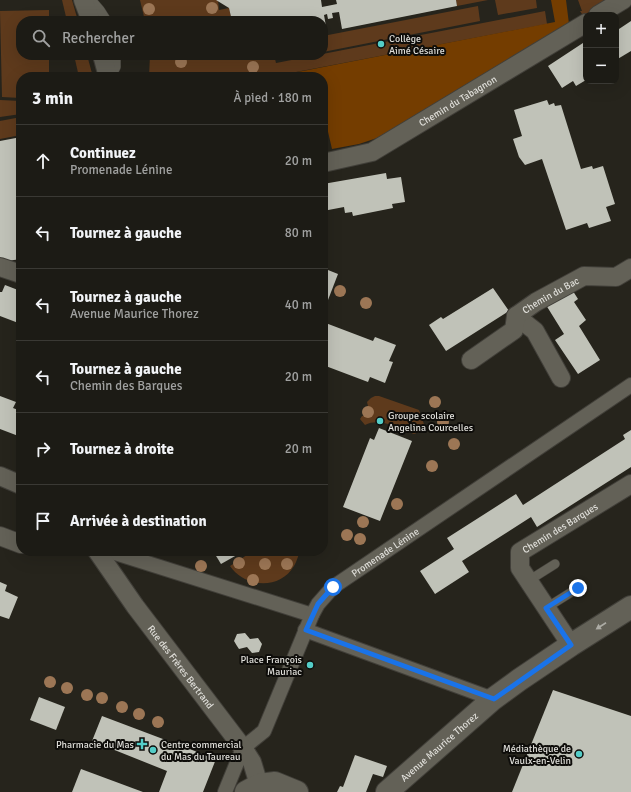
<!DOCTYPE html>
<html lang="fr">
<meta charset="utf-8">
<style>
:root{--surface:#1c1b15;--page:#292822;--text:#f1f3f6;--muted:#a0a1a0;--line:#3a3934}
body{margin:0;font-family:Signika,sans-serif;background:var(--page);color:var(--text)}
.controls{position:absolute;right:12px;top:12px;display:grid;overflow:hidden;border-radius:8px;box-shadow:0 4px 16px #0002}
.controls button{width:36px;height:36px;display:grid;place-items:center;padding:0;border:0;border-bottom:1px solid var(--line);background:var(--surface);color:var(--text);font:20px sans-serif}
.stop{position:absolute;width:12px;height:12px;margin:-9px;border:3px solid #1a73e8;border-radius:50%;background:#fff}
.stop.end{background:#1a73e8;border-color:#fff;box-shadow:0 1px 4px #0008}
.list{margin:0;padding:0;list-style:none}
h2{display:flex;justify-content:space-between;align-items:center;height:52px;margin:0;padding:0 16px;font-size:17px}
h2 small{font-size:13px;font-weight:400;color:var(--muted)}
.list li{display:grid;grid-template-columns:26px 1fr auto;gap:12px;align-items:center;box-sizing:border-box;height:72px;padding:0 16px;border-top:1px solid var(--line)}
.list b{display:block;font-size:15px;white-space:nowrap}
.list p{margin:0;font-size:13px;white-space:nowrap;color:var(--muted)}
.list em{font-size:13px;font-style:normal;color:var(--muted)}
.icon{flex:none;width:22px;height:22px;fill:none;stroke:currentColor;stroke-width:2;stroke-linecap:round;stroke-linejoin:round}
.map{position:relative;flex:none;width:631px;height:792px;overflow:hidden}
.search{position:absolute;background:var(--surface);box-shadow:0 4px 16px #0002;left:16px;top:16px;width:312px;height:44px;display:flex;align-items:center;gap:10px;box-sizing:border-box;padding:0 14px;border-radius:16px;color:var(--muted);font-size:15px}
.panel{position:absolute;background:var(--surface);box-shadow:0 4px 16px #0002;left:16px;top:72px;width:312px;height:484px;border-radius:16px}
.map>svg:first-child{display:block}
.green{fill:#5e3a1c}
.forest{fill:#743d00}
.building{fill:#c0c2b8}
.lines{fill:none;stroke-linecap:round;stroke-linejoin:round}
.service-casing{stroke:#413f39;stroke-width:10}
.pedestrian-casing{stroke:#413f39;stroke-width:16}
.minor-casing{stroke:#413f39;stroke-width:20}
.tertiary-casing{stroke:#413f39;stroke-width:24}
.service{stroke:#636157;stroke-width:9}
.pedestrian{stroke:#636157;stroke-width:14}
.minor{stroke:#636157;stroke-width:18}
.tertiary{stroke:#636157;stroke-width:22}
.tree{fill:#9c7655}
.oneway{fill:#adaca5}
.route{stroke:#1a73e8;stroke-width:5}
.poi-dot{fill:#54cdc8;stroke:#0e0d0a;stroke-width:1.5}
.labels{text-anchor:middle;stroke-width:4;stroke-linejoin:round;paint-order:stroke}
.poi-label{font-size:10px;fill:#dfded9;stroke:#0e0d0a;text-anchor:start}
.street-label{font-size:10px;fill:#dfded9;stroke:#0e0d0a}
</style>
<div class="map">
<svg width="631" height="792" viewBox="0 0 631 792">
<rect width="100%" height="100%" fill="#26241c"/>
<g class="green">
<polygon points="62,0 72,0 78,21 67,21"/>
<polygon points="140,0 218,0 219,10 229,8 232,21 145,21"/>
<polygon points="456,0 488,0 457,6"/>
<polygon points="495,0 536,0 537,8 498,15"/>
<polygon points="578,0 605,0 604,6 586,17 582,14 580,11 582,11"/>
<polygon points="478,6 480,21 323,52 323,36"/>
<polygon points="49,10 49,21 21,21 21,55 49,55 49,77 21,77 21,98 2,97 0,11"/>
<polygon points="545,11 547,24 270,77 149,77 150,55 274,55 276,63"/>
<polygon points="74,55 87,55 93,77 79,77"/>
<polygon points="0,100 21,101 21,114 0,117"/>
<polygon points="21,117 21,135 0,139 0,121"/>
<path d="M375,396H379L419,410L425,427L424,430L414,434C399,429 381,417 365,425L360,419L362,416L373,413L368,406L367,402L371,398Z"/>
<path d="M253,551H300C298,556 297,561 294,566C280,590 245,588 230,566Z"/>
</g>
<polygon class="forest" points="551,0 566,0 569,24 442,99 395,132 359,144 332,149 323,110 323,77 278,77 277,76 555,22"/>
<g class="building">
<polygon points="216,0 321,0 322,7 337,4 336,0 456,0 457,6 342,29 339,12 332,13 333,18 328,19 327,14 324,15 327,32 323,33 323,21 232,21 229,8"/>
<polygon points="631,21 631,51 616,60 616,31"/>
<polygon points="586,41 586,80 576,86 573,81 562,88 548,66"/>
<polygon points="547,100 549,105 554,103 555,106 561,105 581,169 592,166 593,169 603,166 615,204 606,207 611,221 589,228 587,223 566,230 542,159 525,165 519,157 513,139 522,136 514,110"/>
<polygon points="21,137 21,259 0,262 0,141"/>
<polygon points="386,173 387,179 401,177 405,202 392,204 393,208 353,216 352,212 345,213 344,207 323,211 323,184"/>
<polygon points="323,268 338,274 323,313"/>
<polygon points="5,285 18,290 19,285 21,286 21,324 0,316 0,292 2,292"/>
<polygon points="493,288 509,311 446,351 429,325 441,317 443,319"/>
<polygon points="571,288 578,299 574,302 586,320 579,326 600,360 578,374 555,340 564,334 546,305"/>
<polygon points="323,322 373,341 375,337 396,345 389,361 393,362 385,383 370,377 368,382 323,365"/>
<polygon points="0,396 16,402 13,408 21,411 21,437 0,429"/>
<polygon points="379,428 412,441 380,521 343,507 370,438 374,440"/>
<polygon points="631,430 631,467 537,527 531,517 462,561 469,572 435,594 420,571 454,549 447,538 516,494 523,505 625,439 623,435"/>
<polygon points="213,551 244,551 221,564"/>
<polygon points="0,582 7,585 5,591 18,597 9,619 0,616"/>
<polygon points="245,633 250,639 258,638 262,644 259,652 252,653 247,647 239,649 237,646 234,641 237,634"/>
<polygon points="553,690 631,716 631,792 512,792"/>
<polygon points="39,697 65,707 56,730 30,720"/>
<polygon points="102,716 216,759 203,792 159,792 167,771 92,741"/>
<polygon points="355,755 387,766 383,777 373,774 366,792 337,792 340,786 343,787"/>
<polygon points="81,769 143,792 72,792"/>
</g>
<g class="lines">
<g class="service-casing">
<g id="service">
<polyline points="94,3 100,10 107,21"/>
<polyline points="111,77 116,67 116,55"/>
<polyline points="528,581 555,564"/>
<polyline points="546,608 578,588"/>
</g>
</g>
<g class="pedestrian-casing">
<g id="pedestrian">
<polyline points="109,551 312,615"/>
<polyline points="305,630 493,699"/>
<path id="s1" d="M225,792L243,748L264,731L312,615L318,604L333,587L631,385"/>
</g>
</g>
<g class="minor-casing">
<g id="minor">
<polyline points="83,0 91,21"/>
<polyline points="598,15 623,0"/>
<polyline points="102,55 108,77"/>
<path id="s2" d="M323,163L372,152L586,23"/>
<polyline points="0,267 21,274"/>
<polyline points="516,316 535,331 561,378"/>
<path id="s3" d="M471,360L514,330L516,316L536,302L584,276L616,277L631,268"/>
<polyline points="0,476 21,485"/>
<polyline points="0,536 21,544"/>
<path id="s4" d="M97,551L135,606L243,748L252,762L259,785"/>
<path id="s5" d="M571,645L520,568V552L631,484"/>
</g>
</g>
<g class="tertiary-casing">
<g id="tertiary">
<polyline points="246,792 259,785 275,783 297,792"/>
<path id="s6" d="M387,792L493,699L519,680L571,645L631,607"/>
</g>
</g>
<use href="#service" class="service"/>
<use href="#pedestrian" class="pedestrian"/>
<use href="#minor" class="minor"/>
<use href="#tertiary" class="tertiary"/>
</g>
<g class="tree">
<circle cx="212" cy="8" r="6"/>
<circle cx="149" cy="9" r="6"/>
<circle cx="181" cy="62" r="6"/>
<circle cx="253" cy="67" r="6"/>
<circle cx="340" cy="291" r="6"/>
<circle cx="366" cy="303" r="6"/>
<circle cx="435" cy="402" r="6"/>
<circle cx="368" cy="412" r="6"/>
<circle cx="443" cy="422" r="6"/>
<circle cx="454" cy="444" r="6"/>
<circle cx="432" cy="466" r="6"/>
<circle cx="397" cy="504" r="6"/>
<circle cx="363" cy="522" r="6"/>
<circle cx="347" cy="535" r="6"/>
<circle cx="360" cy="539" r="6"/>
<circle cx="239" cy="563" r="6"/>
<circle cx="265" cy="564" r="6"/>
<circle cx="287" cy="564" r="6"/>
<circle cx="201" cy="566" r="6"/>
<circle cx="253" cy="580" r="6"/>
<circle cx="50" cy="682" r="6"/>
<circle cx="67" cy="688" r="6"/>
<circle cx="87" cy="695" r="6"/>
<circle cx="102" cy="698" r="6"/>
<circle cx="122" cy="707" r="6"/>
<circle cx="139" cy="714" r="6"/>
<circle cx="158" cy="722" r="6"/>
</g>
<defs><path id="oneway-solid" d="M-6-.8H1V-3.2L6.5 0L1 3.2V.8H-6Z"/></defs>
<use class="oneway" href="#oneway-solid" transform="translate(601 626) rotate(147)"/>
<g class="lines">
<polyline class="route" points="333,587 318,604 306,630 494,699 571,645 546,608 578,588"/>
</g>
<g class="poi-dot">
<circle cx="381" cy="44" r="4"/>
<circle cx="380" cy="421" r="4"/>
<circle cx="310" cy="665" r="4"/>
<path d="M140 738h4v4h4v4h-4v4h-4v-4h-4v-4h4z"/>
<circle cx="153" cy="750" r="4"/>
<circle cx="579" cy="754" r="4"/>
</g>
<g class="labels">
<g class="poi-label">
<text x="389" y="42">Collège<tspan x="389" dy="12">Aimé Césaire</tspan></text>
<text x="388" y="419">Groupe scolaire<tspan x="388" dy="12">Angelina Courcelles</tspan></text>
<text x="302" y="663" text-anchor="end">Place François<tspan x="302" dy="12">Mauriac</tspan></text>
<text x="134" y="748" text-anchor="end">Pharmacie du Mas</text>
<text x="161" y="748">Centre commercial<tspan x="161" dy="12">du Mas du Taureau</tspan></text>
<text x="571" y="752" text-anchor="end">Médiathèque de<tspan x="571" dy="12">Vaulx-en-Velin</tspan></text>
</g>
<g class="street-label">
<text dy="4" stroke="none"><textPath href="#s2" startOffset="150">Chemin du Tabagnon</textPath></text>
<text dy="4" stroke="none"><textPath href="#s3" startOffset="107">Chemin du Bac</textPath></text>
<text dy="4" stroke="none"><textPath href="#s5" startOffset="155">Chemin des Barques</textPath></text>
<text dy="4" stroke="none"><textPath href="#s1" startOffset="298">Promenade Lénine</textPath></text>
<text dy="4" stroke="none"><textPath href="#s4" startOffset="143">Rue des Frères Bertrand</textPath></text>
<text dy="4" stroke="none"><textPath href="#s6" startOffset="69">Avenue Maurice Thorez</textPath></text>
</g>
</g>
</svg>
<div class="controls">
<button>+</button>
<button>−</button>
</div>
<div class="stop" style="left:333px;top:587px"></div>
<div class="stop end" style="left:578px;top:588px"></div>
<div class="search"><svg class="icon" aria-label="search" viewBox="0 0 24 24"><circle cx="10" cy="10" r="6"/><path d="M15 15l6 6"/></svg>Rechercher</div>
<section class="panel">
<h2>3 min<small>À pied · 180 m</small></h2>
<ul class="list">
<li><svg class="icon" aria-label="ahead" viewBox="0 0 24 24"><path d="M12 20V5M6 11l6-6 6 6"/></svg><div><b>Continuez</b><p>Promenade Lénine</p></div><em>20 m</em></li>
<li><svg class="icon" aria-label="left" viewBox="0 0 24 24"><path d="M17 20v-9H6M10 6l-5 5 5 5"/></svg><div><b>Tournez à gauche</b></div><em>80 m</em></li>
<li><svg class="icon" aria-label="left" viewBox="0 0 24 24"><path d="M17 20v-9H6M10 6l-5 5 5 5"/></svg><div><b>Tournez à gauche</b><p>Avenue Maurice Thorez</p></div><em>40 m</em></li>
<li><svg class="icon" aria-label="left" viewBox="0 0 24 24"><path d="M17 20v-9H6M10 6l-5 5 5 5"/></svg><div><b>Tournez à gauche</b><p>Chemin des Barques</p></div><em>20 m</em></li>
<li><svg class="icon" aria-label="right" viewBox="0 0 24 24"><path d="M7 20v-9h11M14 6l5 5-5 5"/></svg><div><b>Tournez à droite</b></div><em>20 m</em></li>
<li><svg class="icon" aria-label="arrive" viewBox="0 0 24 24"><path d="M6 21V4h12l-3 4 3 4H6"/></svg><div><b>Arrivée à destination</b></div></li>
</ul>
</section>
</div>
